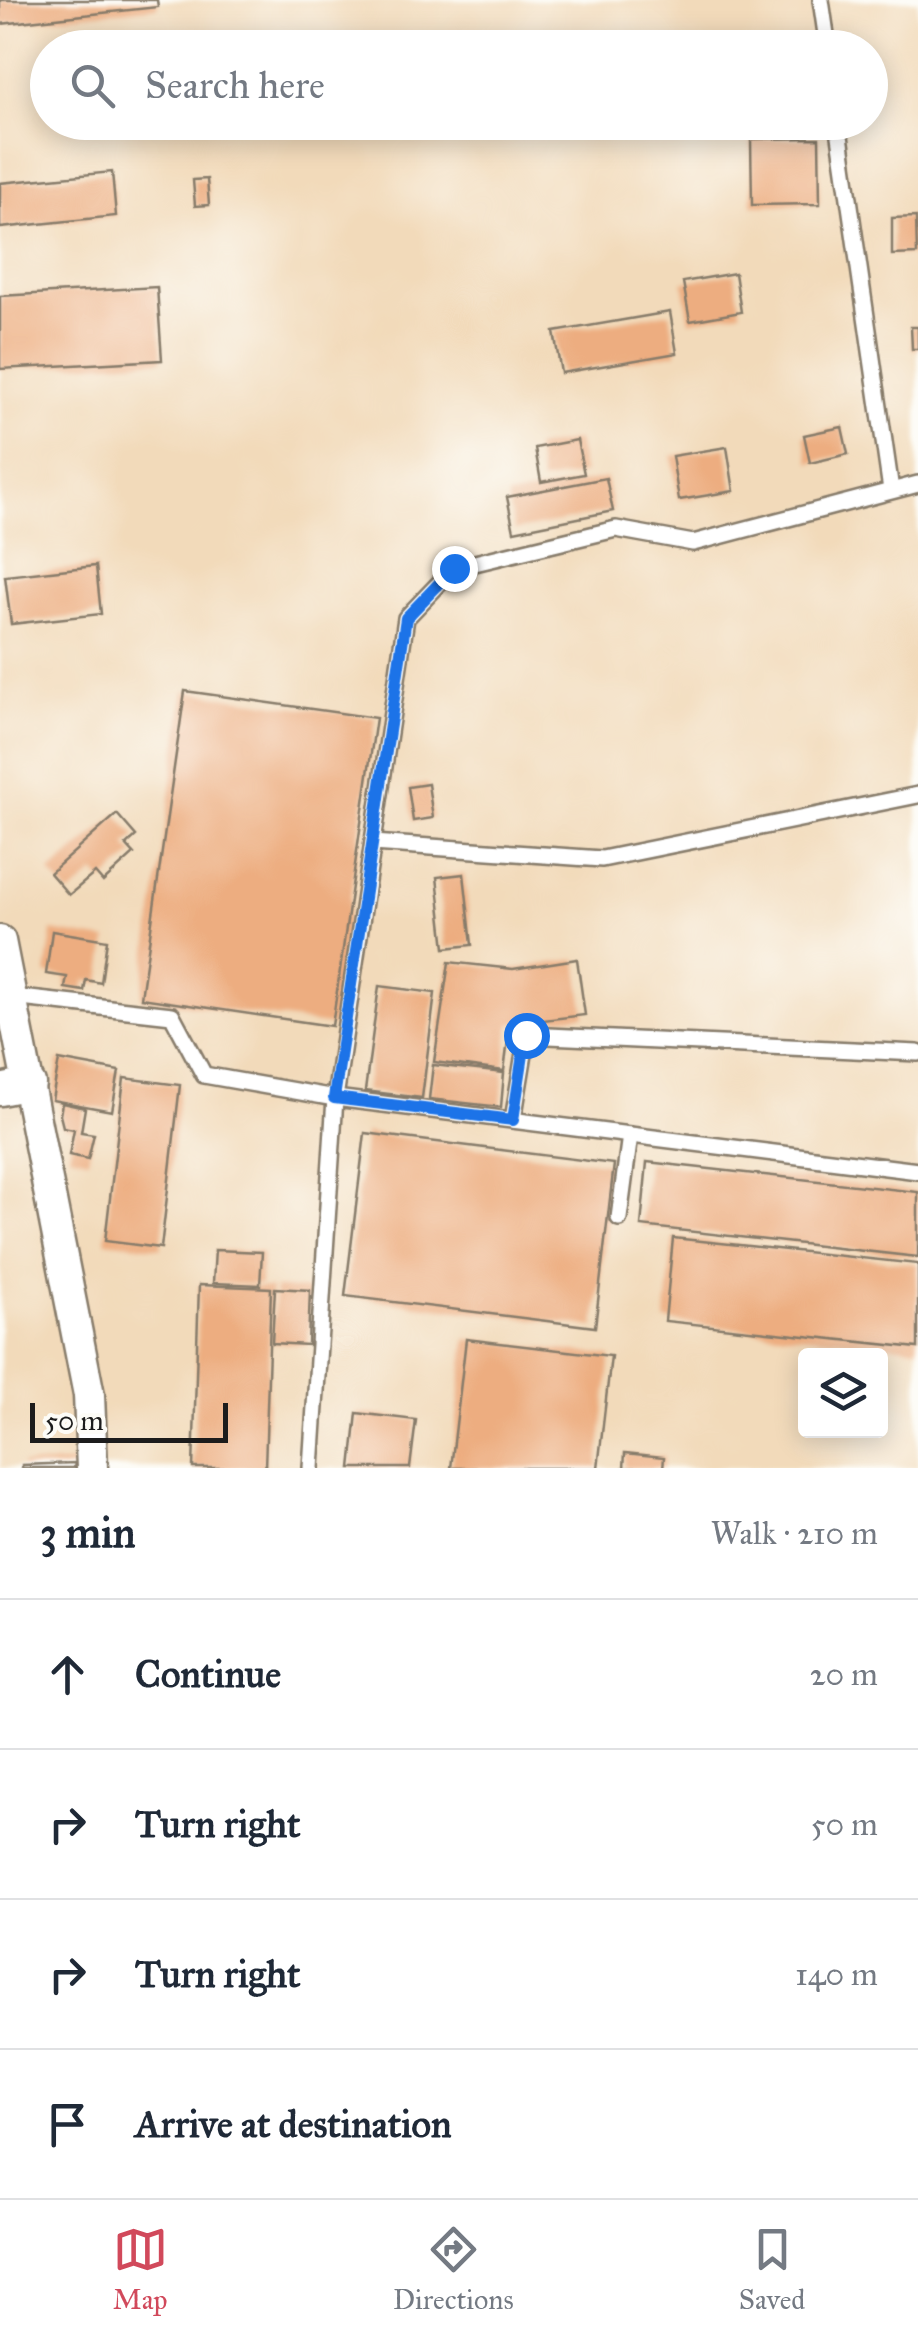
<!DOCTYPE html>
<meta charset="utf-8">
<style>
:root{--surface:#fff;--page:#f2f2f3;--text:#1f2937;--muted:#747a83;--line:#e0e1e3;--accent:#d1495b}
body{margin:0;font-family:"IM FELL Great Primer",serif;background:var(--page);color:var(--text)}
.controls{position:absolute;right:30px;bottom:30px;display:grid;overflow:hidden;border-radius:10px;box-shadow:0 5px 25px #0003}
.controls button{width:90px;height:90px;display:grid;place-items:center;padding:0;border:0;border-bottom:2px solid var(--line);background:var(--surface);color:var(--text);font:50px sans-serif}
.scale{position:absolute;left:30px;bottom:25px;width:198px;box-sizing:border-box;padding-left:10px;border:5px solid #1c1c1c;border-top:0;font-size:28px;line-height:35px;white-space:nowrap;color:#1c1c1c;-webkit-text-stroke:8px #fdfcf7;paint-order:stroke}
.stop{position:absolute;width:30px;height:30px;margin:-22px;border:8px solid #1a73e8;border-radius:50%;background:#fff}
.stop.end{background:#1a73e8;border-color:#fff;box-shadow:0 2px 10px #0008}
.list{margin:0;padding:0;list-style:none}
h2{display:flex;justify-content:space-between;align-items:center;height:130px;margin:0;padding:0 40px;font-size:42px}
h2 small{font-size:32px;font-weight:400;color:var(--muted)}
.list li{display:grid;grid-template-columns:65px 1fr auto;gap:30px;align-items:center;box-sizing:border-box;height:150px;padding:0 40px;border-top:2px solid var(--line)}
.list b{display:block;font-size:38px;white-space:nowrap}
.list em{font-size:32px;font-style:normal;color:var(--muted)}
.icon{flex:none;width:55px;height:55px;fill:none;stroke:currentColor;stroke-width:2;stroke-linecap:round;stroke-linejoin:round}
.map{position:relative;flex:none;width:918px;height:1468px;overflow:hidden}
.search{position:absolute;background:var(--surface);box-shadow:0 5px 25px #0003;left:30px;right:30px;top:30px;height:110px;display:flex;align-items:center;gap:25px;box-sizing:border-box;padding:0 35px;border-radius:55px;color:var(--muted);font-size:38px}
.sheet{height:730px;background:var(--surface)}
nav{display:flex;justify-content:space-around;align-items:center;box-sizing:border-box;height:140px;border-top:2px solid var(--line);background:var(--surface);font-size:28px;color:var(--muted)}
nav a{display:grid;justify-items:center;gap:5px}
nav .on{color:var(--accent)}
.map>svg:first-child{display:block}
.building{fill:#edad80}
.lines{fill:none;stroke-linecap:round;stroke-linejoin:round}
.service-casing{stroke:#877b6b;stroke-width:20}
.minor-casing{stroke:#877b6b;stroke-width:35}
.service{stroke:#fff;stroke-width:15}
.minor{stroke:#fff;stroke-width:30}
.route{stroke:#1a73e8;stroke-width:12}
</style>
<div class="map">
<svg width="918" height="1468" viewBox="0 0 918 1468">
<rect width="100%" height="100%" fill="#fdfcf7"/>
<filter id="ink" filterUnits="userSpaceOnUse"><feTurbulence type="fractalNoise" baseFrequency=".01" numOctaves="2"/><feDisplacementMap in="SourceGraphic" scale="20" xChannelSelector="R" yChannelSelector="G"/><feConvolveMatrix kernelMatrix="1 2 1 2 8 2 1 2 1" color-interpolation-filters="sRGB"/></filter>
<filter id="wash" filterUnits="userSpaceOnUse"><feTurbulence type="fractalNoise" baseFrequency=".0048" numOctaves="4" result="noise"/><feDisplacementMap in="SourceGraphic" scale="40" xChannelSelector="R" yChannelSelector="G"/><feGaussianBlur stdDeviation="2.25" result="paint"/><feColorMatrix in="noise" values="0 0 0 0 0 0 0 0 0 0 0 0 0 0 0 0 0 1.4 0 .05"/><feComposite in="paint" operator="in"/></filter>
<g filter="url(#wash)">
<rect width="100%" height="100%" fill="#f2daba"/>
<g id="blocks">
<g class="building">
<polygon points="0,0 157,0 158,7 0,24"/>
<polygon points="819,138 820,204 752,205 751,139"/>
<polygon points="112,172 116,216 0,228 0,183"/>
<polygon points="207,179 209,205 195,206 193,180"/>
<polygon points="916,217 917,254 892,255 892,218"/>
<polygon points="735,273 741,312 690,321 683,282"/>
<polygon points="157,287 162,360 0,369 0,296"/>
<polygon points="670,312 677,353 561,373 554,332"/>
<polygon points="911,327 918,327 918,349 912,349"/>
<polygon points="842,427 848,454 810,463 804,435"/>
<polygon points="577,440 584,474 541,482 535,448"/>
<polygon points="727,447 734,491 679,500 672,456"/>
<polygon points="606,478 613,511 514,531 507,497"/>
<polygon points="96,566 101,614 11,624 5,576"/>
<polygon points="185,691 376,718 332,1026 141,998"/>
<polygon points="428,784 433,818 413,821 408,787"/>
<polygon points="117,814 136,836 126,845 134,854 103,882 95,873 69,895 50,873"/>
<polygon points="464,874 472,945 445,948 437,877"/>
<polygon points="52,931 107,940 101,983 86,980 84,991 65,988 67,977 46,974"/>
<polygon points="577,959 585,1015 510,1024 504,1071 434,1062 449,962 513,969"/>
<polygon points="379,986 435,993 422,1098 365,1091"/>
<polygon points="59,1060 119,1071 112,1111 52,1100"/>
<polygon points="433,1065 504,1073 501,1107 429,1099"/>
<polygon points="124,1078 180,1085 161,1248 105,1241"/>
<polygon points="62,1103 85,1108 81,1132 94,1134 88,1159 69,1155 74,1129 63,1127 60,1115"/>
<polygon points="365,1133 614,1164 595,1327 345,1296"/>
<polygon points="647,1162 918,1192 918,1257 641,1226"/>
<polygon points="673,1238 918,1264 918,1348 665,1321"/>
<polygon points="215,1250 262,1252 260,1285 213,1283"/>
<polygon points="199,1285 271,1288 265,1468 193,1468"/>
<polygon points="275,1288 310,1290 308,1345 272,1343"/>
<polygon points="466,1339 611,1356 598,1468 451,1468"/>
<polygon points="357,1413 416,1420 410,1468 351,1468"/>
<polygon points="625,1453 664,1457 663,1468 624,1468"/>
<polygon points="75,1463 74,1468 22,1468 22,1465"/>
</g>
</g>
</g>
<g filter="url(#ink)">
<use href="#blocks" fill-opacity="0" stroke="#877b6b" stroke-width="2.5"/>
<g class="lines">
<g class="service-casing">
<g id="service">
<polyline points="821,0 828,48"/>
<polyline points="838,122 891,490"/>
<polyline points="373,843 602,859 918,795"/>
<polyline points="12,997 172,1015 204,1075 335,1098 918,1171"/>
<polyline points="513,1120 527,1035 918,1053"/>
<polyline points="619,1218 630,1135"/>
<polyline points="311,1468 335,1098 406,618 454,568 616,529 693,543 918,484"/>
</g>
</g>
<g class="minor-casing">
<g id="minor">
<polyline points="0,941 89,1395 92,1468"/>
<polyline points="0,1090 30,1084"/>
</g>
</g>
<use href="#service" class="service"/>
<use href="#minor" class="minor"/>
</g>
</g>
<g class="lines" filter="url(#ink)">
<polyline class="route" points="454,568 406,618 334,1098 513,1120 526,1035"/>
</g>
</svg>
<div class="controls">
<button><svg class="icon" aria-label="layers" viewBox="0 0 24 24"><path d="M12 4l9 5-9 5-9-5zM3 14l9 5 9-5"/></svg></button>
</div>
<div class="scale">50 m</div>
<div class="stop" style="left:526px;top:1035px"></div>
<div class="stop end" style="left:454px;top:568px"></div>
<div class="search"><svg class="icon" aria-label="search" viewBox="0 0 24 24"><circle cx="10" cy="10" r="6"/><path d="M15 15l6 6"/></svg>Search here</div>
</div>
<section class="sheet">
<h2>3 min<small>Walk · 210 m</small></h2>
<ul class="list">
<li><svg class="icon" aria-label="ahead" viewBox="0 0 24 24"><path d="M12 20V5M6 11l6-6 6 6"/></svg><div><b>Continue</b></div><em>20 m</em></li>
<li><svg class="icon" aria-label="right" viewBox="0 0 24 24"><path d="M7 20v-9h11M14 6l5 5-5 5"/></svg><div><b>Turn right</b></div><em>50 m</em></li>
<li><svg class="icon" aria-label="right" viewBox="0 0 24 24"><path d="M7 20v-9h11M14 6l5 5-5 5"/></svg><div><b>Turn right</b></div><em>140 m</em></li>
<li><svg class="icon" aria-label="arrive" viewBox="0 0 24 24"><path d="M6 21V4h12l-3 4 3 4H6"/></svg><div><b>Arrive at destination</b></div></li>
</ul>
</section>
<nav>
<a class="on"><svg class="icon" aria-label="map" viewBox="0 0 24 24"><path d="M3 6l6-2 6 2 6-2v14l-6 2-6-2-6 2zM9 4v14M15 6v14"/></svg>Map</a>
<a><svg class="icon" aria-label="directions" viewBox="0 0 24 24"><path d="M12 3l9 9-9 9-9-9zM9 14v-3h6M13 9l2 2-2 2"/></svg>Directions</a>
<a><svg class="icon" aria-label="saved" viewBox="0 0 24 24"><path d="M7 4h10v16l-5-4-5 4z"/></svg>Saved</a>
</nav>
